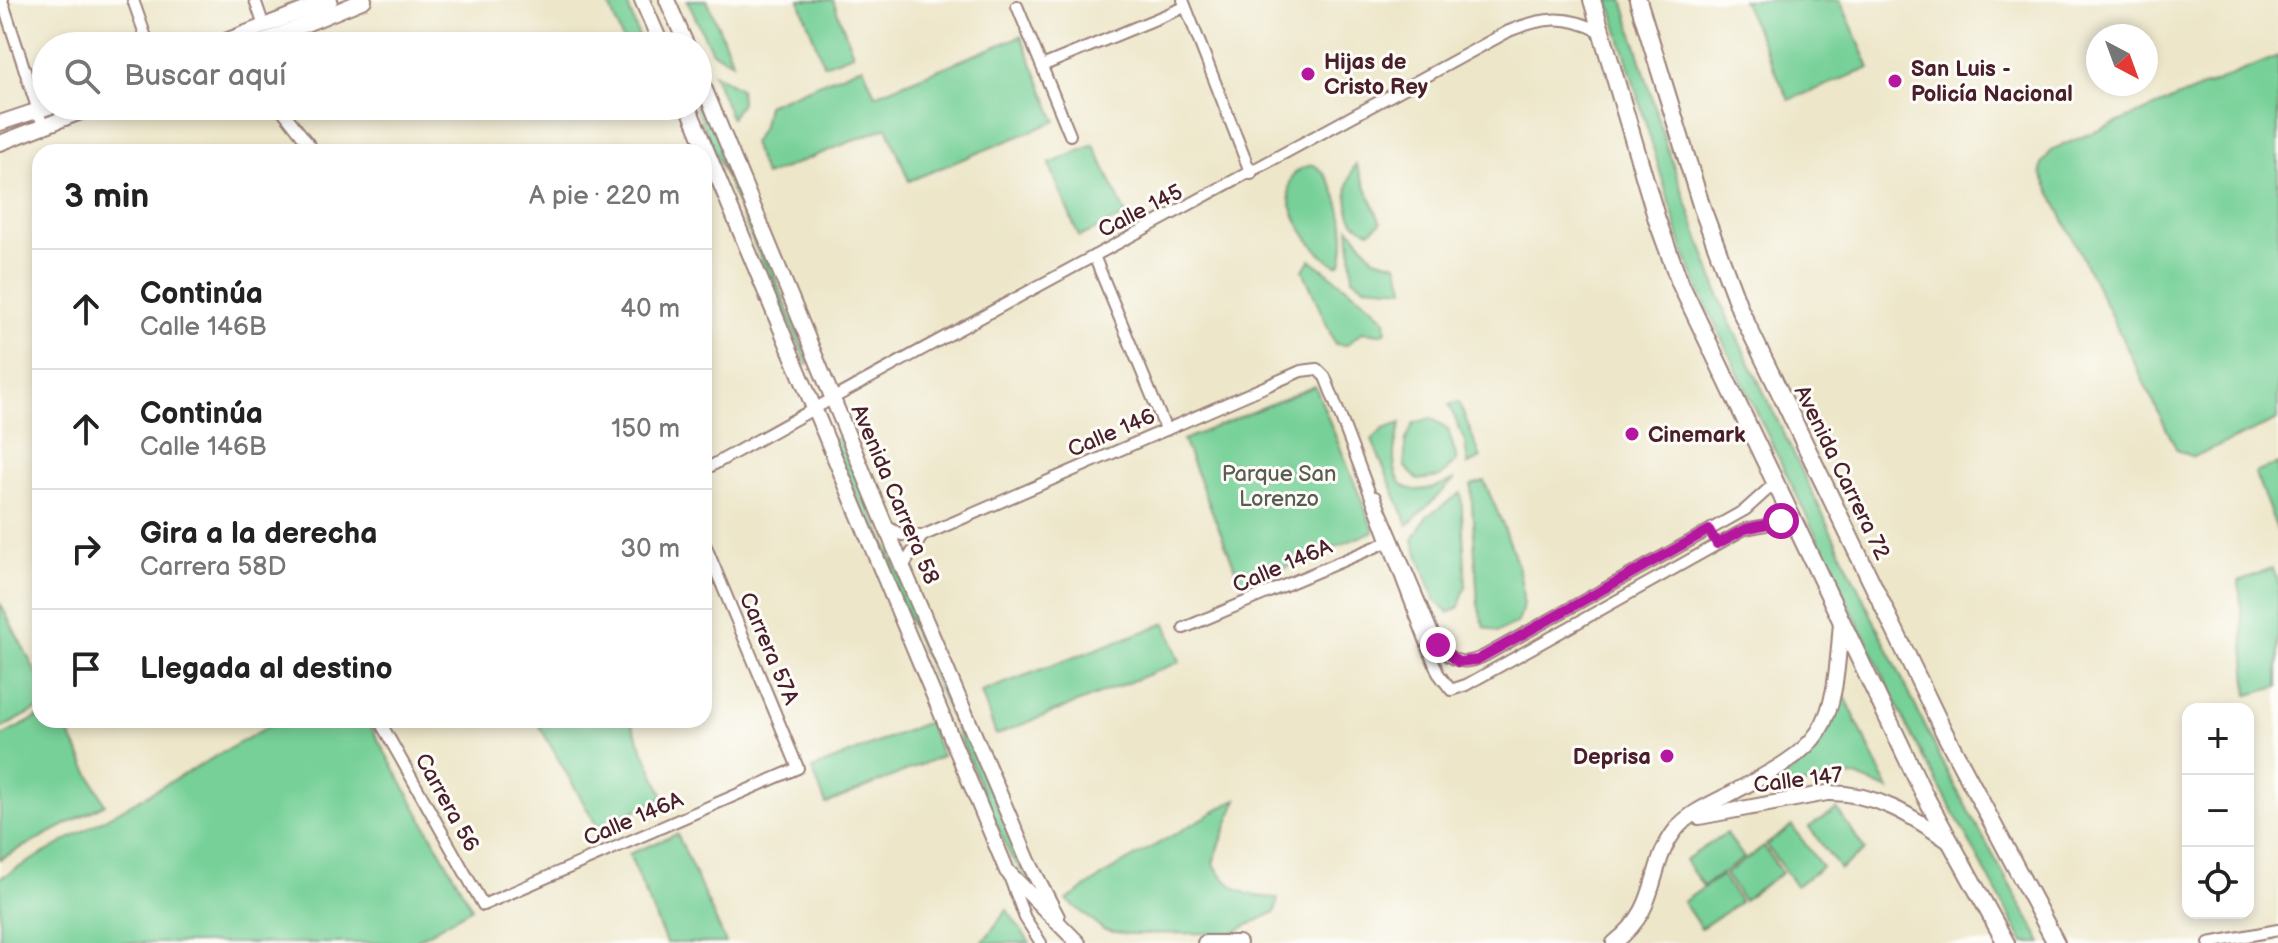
<!DOCTYPE html>
<html lang="es">
<meta charset="utf-8">
<style>
:root{--surface:#fff;--page:#f2f2f2;--text:#222;--muted:#767676;--line:#e0e0e0}
body{margin:0;font-family:"Balsamiq Sans",sans-serif;background:var(--page);color:var(--text)}
.controls{position:absolute;right:24px;bottom:24px;display:grid;overflow:hidden;border-radius:16px;box-shadow:0 4px 12px #0003}
.controls button{width:72px;height:72px;display:grid;place-items:center;padding:0;border:0;border-bottom:2px solid var(--line);background:var(--surface);color:var(--text);font:40px sans-serif}
.compass{position:absolute;left:2086px;top:24px;width:72px;height:72px;border-radius:50%;background:var(--surface);box-shadow:0 4px 12px #0003;rotate:139deg}
.stop{position:absolute;width:24px;height:24px;margin:-18px;border:6px solid #b5179e;border-radius:50%;background:#fff}
.stop.end{background:#b5179e;border-color:#fff;box-shadow:0 2px 8px #0008}
.list{margin:0;padding:0;list-style:none}
h2{display:flex;justify-content:space-between;align-items:center;height:104px;margin:0;padding:0 32px;font-size:34px}
h2 small{font-size:26px;font-weight:400;color:var(--muted)}
.list li{display:grid;grid-template-columns:52px 1fr auto;gap:24px;align-items:center;box-sizing:border-box;height:120px;padding:0 32px;border-top:2px solid var(--line)}
.list b{display:block;font-size:30px;white-space:nowrap}
.list p{margin:0;font-size:26px;white-space:nowrap;color:var(--muted)}
.list em{font-size:26px;font-style:normal;color:var(--muted)}
.icon{flex:none;width:44px;height:44px;fill:none;stroke:currentColor;stroke-width:2;stroke-linecap:round;stroke-linejoin:round}
.map{position:relative;flex:none;width:2278px;height:943px;overflow:hidden}
.search{position:absolute;background:var(--surface);box-shadow:0 4px 12px #0003;left:32px;top:32px;width:680px;height:88px;display:flex;align-items:center;gap:20px;box-sizing:border-box;padding:0 28px;border-radius:44px;color:var(--muted);font-size:30px}
.panel{position:absolute;background:var(--surface);box-shadow:0 4px 12px #0003;left:32px;top:144px;width:680px;height:584px;border-radius:24px}
.map>svg:first-child{display:block}
.green{fill:#76d097;stroke:#607861;stroke-width:2}
.lines{fill:none;stroke-linecap:round;stroke-linejoin:round}
.minor-casing{stroke:#9c827a;stroke-width:14}
.secondary-casing{stroke:#9c827a;stroke-width:18}
.trunk-casing{stroke:#9c827a;stroke-width:20}
.minor{stroke:#fff;stroke-width:10}
.secondary{stroke:#fff;stroke-width:14}
.trunk{stroke:#fff;stroke-width:16}
.route{stroke:#b5179e;stroke-width:10}
.poi-dot{fill:#b5179e;stroke:#fdfcf7;stroke-width:3}
.labels{text-anchor:middle;stroke-width:6;stroke-linejoin:round;paint-order:stroke}
.poi-label{font-size:22px;font-weight:bold;fill:#4a1f2b;stroke:#fdfcf7;text-anchor:start}
.street-label{font-size:22px;fill:#4a1f2b;stroke:#fdfcf7}
.park-label{font-size:22px;fill:#595d51;stroke:#fdfcf7}
</style>
<div class="map">
<svg width="2278" height="943" viewBox="0 0 2278 943">
<rect width="100%" height="100%" fill="#fdfcf7"/>
<filter id="ink" filterUnits="userSpaceOnUse"><feTurbulence type="fractalNoise" baseFrequency=".0125" numOctaves="2"/><feDisplacementMap in="SourceGraphic" scale="16" xChannelSelector="R" yChannelSelector="G"/><feConvolveMatrix kernelMatrix="1 2 1 2 8 2 1 2 1" color-interpolation-filters="sRGB"/></filter>
<filter id="wash" filterUnits="userSpaceOnUse"><feTurbulence type="fractalNoise" baseFrequency=".006" numOctaves="4" result="noise"/><feDisplacementMap in="SourceGraphic" scale="32" xChannelSelector="R" yChannelSelector="G"/><feGaussianBlur stdDeviation="1.8" result="paint"/><feColorMatrix in="noise" values="0 0 0 0 0 0 0 0 0 0 0 0 0 0 0 0 0 1.4 0 .05"/><feComposite in="paint" operator="in"/></filter>
<g filter="url(#wash)">
<rect width="100%" height="100%" fill="#ede6c9"/>
<g class="green">
<polygon points="607,0 626,0 642,46 625,46"/>
<polygon points="687,0 707,0 733,62 712,52"/>
<polygon points="799,0 833,0 853,54 824,65"/>
<polygon points="1609,0 1623,0 1666,145 1725,312 1949,776 2042,943 2024,943 1908,728 1705,304 1685,255"/>
<polygon points="1742,0 1840,0 1870,68 1789,100"/>
<polygon points="1021,36 1056,121 909,181 887,127 765,176 752,143 763,126 767,105 863,66 875,95"/>
<polygon points="2278,56 2278,420 2193,457 2177,450 2041,173 2042,163 2053,149"/>
<polygon points="713,73 740,89 741,103 731,118"/>
<polygon points="698,90 810,363 807,365 695,106"/>
<polygon points="1094,145 1126,215 1079,237 1049,164"/>
<path d="M1356,164L1381,223L1370,231C1341,224 1344,183 1356,164Z"/>
<path d="M1314,165C1340,181 1349,234 1341,263L1337,265C1307,252 1259,172 1314,165Z"/>
<polygon points="1349,227 1374,258 1397,264 1405,289 1364,286 1353,278"/>
<polygon points="1311,260 1374,308 1385,320 1386,331 1380,334 1362,332 1347,345 1335,344 1303,270"/>
<polygon points="1315,386 1374,531 1242,585 1183,440"/>
<polygon points="1459,402 1481,458 1468,465 1465,441 1449,405"/>
<polygon points="1431,418 1448,429 1457,460 1440,477 1418,480 1405,467 1405,442 1414,423"/>
<path d="M1401,423C1399,433 1394,443 1394,454C1393,500 1424,494 1455,479L1408,525L1372,440L1383,429Z"/>
<polygon points="840,437 1020,857 1040,895 1011,857 832,440"/>
<polygon points="2278,464 2278,532 2255,473"/>
<path d="M1484,481C1497,513 1538,591 1517,623L1498,632L1484,627L1478,604L1471,485Z"/>
<polygon points="1461,493 1466,585 1459,607 1448,613 1435,600 1413,540 1426,517"/>
<polygon points="2272,568 2278,580 2278,687 2248,695 2239,581"/>
<polygon points="0,603 40,680 40,708 0,729"/>
<polygon points="1166,623 1180,662 996,735 981,692"/>
<path d="M1841,688L1889,790L1858,777L1842,776L1732,801C1798,771 1824,764 1841,688Z"/>
<polygon points="40,716 40,720 62,720 105,804 0,859 0,737"/>
<polygon points="280,720 367,720 472,908 411,943 0,943 0,878"/>
<polygon points="536,720 630,720 664,797 598,828"/>
<polygon points="928,722 942,756 826,804 812,769"/>
<path d="M1237,799L1213,863C1230,891 1246,897 1278,898L1275,912L1232,933L1127,934L1104,930L1067,900L1115,868Z"/>
<polygon points="1837,809 1865,850 1840,869 1809,827"/>
<polygon points="1792,826 1822,867 1796,886 1766,845"/>
<polygon points="1726,833 1744,858 1703,886 1685,860"/>
<polygon points="677,834 726,943 666,943 629,854"/>
<polygon points="1764,847 1782,873 1743,900 1725,874"/>
<polygon points="1722,875 1740,902 1701,928 1683,902"/>
<polygon points="1007,910 1030,943 981,943 982,943"/>
</g>
</g>
<g filter="url(#ink)">
<g class="lines">
<g class="minor-casing">
<g id="minor">
<polyline points="2,0 43,126"/>
<polyline points="133,0 149,46"/>
<polyline points="255,0 264,26"/>
<polyline points="1183,0 1251,174"/>
<polyline points="1017,6 1070,135"/>
<polyline points="1042,66 1185,7"/>
<polyline points="279,106 315,152"/>
<polyline points="1094,256 1166,430"/>
<path d="M704,470C971,320 1241,178 1509,31C1543,17 1567,14 1601,32"/>
<path d="M1375,497L1438,645C1452,663 1466,666 1486,655L1745,510L1775,483"/>
<path d="M886,526L902,535L922,536L1301,371L1317,369L1325,377C1364,475 1399,575 1438,673L1451,690L1466,685L1745,529L1792,520"/>
<polyline points="903,567 922,536"/>
<polyline points="1184,628 1392,540"/>
<polyline points="379,720 483,905 798,768 704,542"/>
<polyline points="1009,876 1025,918 1041,943"/>
<polyline points="2209,943 2278,930"/>
</g>
</g>
<g class="secondary-casing">
<g id="secondary">
<polyline points="642,0 662,46"/>
<polyline points="667,0 687,46"/>
<polyline points="213,46 330,0"/>
<polyline points="253,46 364,0"/>
<polyline points="698,73 895,549 1029,863 1057,917"/>
<polyline points="688,106 1007,871 1078,943"/>
<polyline points="0,123 51,106"/>
<polyline points="0,143 96,106"/>
<path d="M1699,817L1827,793C1875,792 1913,816 1951,843"/>
<polyline points="1205,943 1239,943"/>
<path d="M1614,943C1663,905 1645,868 1677,828C1689,813 1711,804 1728,795C1827,743 1833,735 1841,622"/>
</g>
</g>
<g class="trunk-casing">
<g id="trunk">
<polyline points="1592,0 1657,220 1680,283 1924,794 2006,943"/>
<polyline points="1638,0 1702,208 1740,310 1944,732 2056,943"/>
</g>
</g>
<use href="#minor" class="minor"/>
<use href="#secondary" class="secondary"/>
<use href="#trunk" class="trunk"/>
</g>
</g>
<g class="lines" filter="url(#ink)">
<polyline class="route" points="1438,645 1458,662 1477,660 1709,530 1717,544 1745,529 1781,521"/>
</g>
<g class="poi-dot">
<circle cx="1308" cy="74" r="8"/>
<circle cx="1895" cy="81" r="8"/>
<circle cx="1632" cy="434" r="8"/>
<circle cx="1667" cy="756" r="8"/>
</g>
<g class="labels">
<g class="poi-label">
<text x="1324" y="69">Hijas de<tspan x="1324" dy="25">Cristo Rey</tspan></text>
<text x="1911" y="76">San Luis -<tspan x="1911" dy="25">Policía Nacional</tspan></text>
<text x="1648" y="442">Cinemark</text>
<text x="1651" y="764" text-anchor="end">Deprisa</text>
</g>
<g class="street-label">
<text transform="translate(1140 210) rotate(-27)" y="8">Calle 145</text>
<text transform="translate(1111 432) rotate(-23)" y="8">Calle 146</text>
<text transform="translate(1843 472) rotate(64)" y="8">Avenida Carrera 72</text>
<text transform="translate(896 494) rotate(67)" y="8">Avenida Carrera 58</text>
<text transform="translate(1282 565) rotate(-23)" y="8">Calle 146A</text>
<text transform="translate(770 648) rotate(67)" y="8">Carrera 57A</text>
<text transform="translate(1798 779) rotate(-7)" y="8">Calle 147</text>
<text transform="translate(448 802) rotate(61)" y="8">Carrera 56</text>
<text transform="translate(633 818) rotate(-23)" y="8">Calle 146A</text>
</g>
<g class="park-label">
<text x="1279" y="481">Parque San<tspan x="1279" dy="25">Lorenzo</tspan></text>
</g>
</g>
</svg>
<div class="controls">
<button>+</button>
<button>−</button>
<button><svg class="icon" aria-label="locate" viewBox="0 0 24 24"><circle cx="12" cy="12" r="6"/><path d="M12 2v4M12 18v4M2 12h4M18 12h4"/></svg></button>
</div>
<svg class="compass" viewBox="-18 -18 36 36"><path d="M0-13l5 13h-10z" fill="#e53935"/><path d="M0 13l5-13h-10z" fill="#767676"/></svg>
<div class="stop" style="left:1781px;top:521px"></div>
<div class="stop end" style="left:1438px;top:645px"></div>
<div class="search"><svg class="icon" aria-label="search" viewBox="0 0 24 24"><circle cx="10" cy="10" r="6"/><path d="M15 15l6 6"/></svg>Buscar aquí</div>
<section class="panel">
<h2>3 min<small>A pie · 220 m</small></h2>
<ul class="list">
<li><svg class="icon" aria-label="ahead" viewBox="0 0 24 24"><path d="M12 20V5M6 11l6-6 6 6"/></svg><div><b>Continúa</b><p>Calle 146B</p></div><em>40 m</em></li>
<li><svg class="icon" aria-label="ahead" viewBox="0 0 24 24"><path d="M12 20V5M6 11l6-6 6 6"/></svg><div><b>Continúa</b><p>Calle 146B</p></div><em>150 m</em></li>
<li><svg class="icon" aria-label="right" viewBox="0 0 24 24"><path d="M7 20v-9h11M14 6l5 5-5 5"/></svg><div><b>Gira a la derecha</b><p>Carrera 58D</p></div><em>30 m</em></li>
<li><svg class="icon" aria-label="arrive" viewBox="0 0 24 24"><path d="M6 21V4h12l-3 4 3 4H6"/></svg><div><b>Llegada al destino</b></div></li>
</ul>
</section>
</div>
